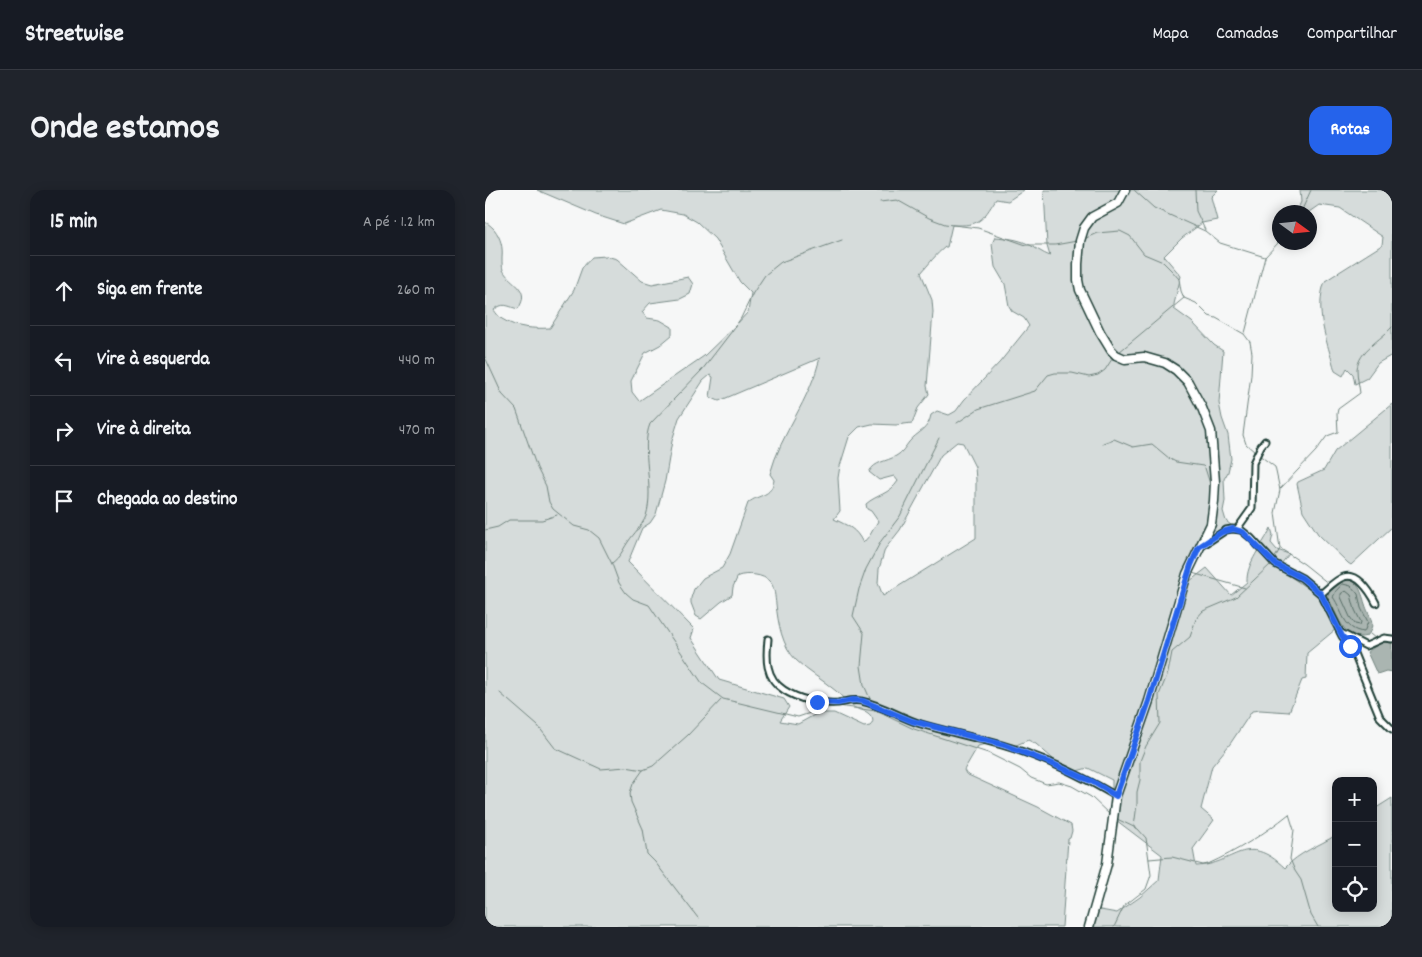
<!DOCTYPE html>
<html lang="pt">
<meta charset="utf-8">
<style>
:root{--surface:#171b24;--page:#20242c;--text:#f1f3f6;--muted:#9ea1a6;--line:#363941;--accent:#2563eb}
body{margin:0;font-family:Dekko,sans-serif;background:var(--page);color:var(--text)}
.controls{position:absolute;right:15px;bottom:15px;display:grid;overflow:hidden;border-radius:10px;box-shadow:0 2px 12px #0003}
.controls button{width:45px;height:45px;display:grid;place-items:center;padding:0;border:0;border-bottom:1px solid var(--line);background:var(--surface);color:var(--text);font:25px sans-serif}
.compass{position:absolute;left:787px;top:15px;width:45px;height:45px;border-radius:50%;background:var(--surface);box-shadow:0 2px 12px #0003;rotate:105deg}
.stop{position:absolute;width:15px;height:15px;margin:-11px;border:4px solid #2563eb;border-radius:50%;background:#fff}
.stop.end{background:#2563eb;border-color:#fff;box-shadow:0 1px 5px #0008}
.list{margin:0;padding:0;list-style:none}
h2{display:flex;justify-content:space-between;align-items:center;height:65px;margin:0;padding:0 20px;font-size:21px}
h2 small{font-size:16px;font-weight:400;color:var(--muted)}
.list li{display:grid;grid-template-columns:32px 1fr auto;gap:15px;align-items:center;box-sizing:border-box;height:70px;padding:0 20px;border-top:1px solid var(--line)}
.list b{display:block;font-size:19px;white-space:nowrap}
.list em{font-size:16px;font-style:normal;color:var(--muted)}
.icon{flex:none;width:28px;height:28px;fill:none;stroke:currentColor;stroke-width:2;stroke-linecap:round;stroke-linejoin:round}
.map{position:relative;flex:none;width:907px;height:737px;overflow:hidden;border-radius:15px}
header{display:flex;align-items:center;gap:30px;box-sizing:border-box;height:70px;padding:0 25px;background:var(--surface);border-bottom:1px solid var(--line)}
header strong{font-size:24px}
nav{display:flex;gap:28px;margin-inline-start:auto;font-size:18px}
.intro{display:flex;align-items:center;justify-content:space-between;box-sizing:border-box;height:120px;padding:0 30px}
h1{margin:0;font-size:35px}
.button{padding:12px 22px;border-radius:15px;background:var(--accent);color:#fff;font-size:18px;font-weight:700}
main{display:flex;gap:30px;padding:0 30px}
aside{flex:1;background:var(--surface);border-radius:15px;box-shadow:0 2px 12px #0003}
.map>svg:first-child{display:block}
.green{fill:#d6dcdb;stroke:#7a8c88;fill-rule:evenodd}
.water{fill:#aab5b1;stroke:#72857f}
.lines{fill:none;stroke-linecap:round;stroke-linejoin:round}
.shore{stroke:#576d66;stroke-width:1}
.stream{stroke:#72857f;stroke-width:1}
.street-casing{stroke:#1f3d34;stroke-width:9}
.secondary-casing{stroke:#1f3d34;stroke-width:11}
.street{stroke:#fff;stroke-width:5}
.secondary{stroke:#fff;stroke-width:8}
.route{stroke:#2563eb;stroke-width:6}
</style>
<header>
<strong>Streetwise</strong>
<nav><a>Mapa</a><a>Camadas</a><a>Compartilhar</a></nav>
</header>
<div class="intro"><h1>Onde estamos</h1><a class="button">Rotas</a></div>
<main>
<aside>
<h2>15 min<small>A pé · 1.2 km</small></h2>
<ul class="list">
<li><svg class="icon" aria-label="ahead" viewBox="0 0 24 24"><path d="M12 20V5M6 11l6-6 6 6"/></svg><div><b>Siga em frente</b></div><em>260 m</em></li>
<li><svg class="icon" aria-label="left" viewBox="0 0 24 24"><path d="M17 20v-9H6M10 6l-5 5 5 5"/></svg><div><b>Vire à esquerda</b></div><em>440 m</em></li>
<li><svg class="icon" aria-label="right" viewBox="0 0 24 24"><path d="M7 20v-9h11M14 6l5 5-5 5"/></svg><div><b>Vire à direita</b></div><em>470 m</em></li>
<li><svg class="icon" aria-label="arrive" viewBox="0 0 24 24"><path d="M6 21V4h12l-3 4 3 4H6"/></svg><div><b>Chegada ao destino</b></div></li>
</ul>
</aside>
<div class="map">
<svg width="907" height="737" viewBox="0 0 907 737">
<rect width="100%" height="100%" fill="#f6f7f7"/>
<filter id="ink" filterUnits="userSpaceOnUse"><feTurbulence type="fractalNoise" baseFrequency=".02" numOctaves="2"/><feDisplacementMap in="SourceGraphic" scale="10" xChannelSelector="R" yChannelSelector="G"/><feConvolveMatrix kernelMatrix="1 2 1 2 8 2 1 2 1" color-interpolation-filters="sRGB"/></filter>
<g filter="url(#ink)">
<g class="green">
<path d="M52,0H539L523,11L511,9C497,31 495,36 467,35L462,57H460C451,64 444,74 436,83L447,110L448,122L442,196L444,204L433,218L427,233L411,235L387,234L374,237L364,247L355,276L353,288L355,321L349,329C363,336 371,338 378,353L385,345L393,331L386,321L382,319L381,314C391,305 405,304 413,291L409,286L394,290L384,282C390,271 401,272 411,266C417,263 420,257 424,252C433,241 443,241 446,225L452,221L464,225L471,221L479,210L515,172L544,136L539,128L527,121L524,116L520,94L510,77L507,54L510,47C521,48 533,49 543,54C551,58 557,63 565,66L562,56L559,0H733L726,7L732,30L717,33L697,48L679,66L696,86L689,114V119L707,132L729,155L738,161L734,213L737,228L743,245L746,269L743,282L739,289L740,311L738,321L741,331L747,336L737,340L716,355L699,387L705,391L722,378L746,405L762,392C761,373 778,355 786,338L788,345L786,353L792,360L804,364L796,374V380L835,407L851,439L822,463L821,489L817,490L804,522L775,520L767,521L745,554L727,576L716,619L729,630L708,659L711,676C750,675 760,640 800,678C814,662 834,656 851,645V718H888V620L907,608V737H605L610,719L632,723L655,707L674,690L677,665L627,627V590L603,578L584,583L551,554L543,550L522,559C513,554 503,553 493,556L479,580L481,584L553,617L586,635L587,641L585,648L583,649L577,737H0V32C4,34 6,36 9,39C16,48 18,57 17,68C17,72 17,77 18,80C25,94 47,98 33,119C22,116 18,112 9,120C11,123 14,127 17,129C31,138 49,139 65,138L89,100L97,78L107,67L121,66L132,69L157,91L167,94L203,87L208,94L205,104L195,109L165,113L157,122L162,128L175,130L187,137V145L175,155L160,163L146,191L147,202L154,211L219,166L251,135L263,122L266,103L255,92L230,49L212,32L198,24L176,20L139,34L111,25ZM335,168C325,210 296,243 285,284L289,290C286,308 275,303 263,313L245,364L237,378L218,388L209,399L206,408V413L211,426L216,429L236,412L247,405L248,397L253,386C262,383 279,384 285,392C290,397 290,408 291,414C293,433 297,456 311,470C323,482 338,490 351,501C356,505 361,512 367,516C373,521 381,519 386,526C389,530 388,533 385,536L379,537L349,523H333L313,534L295,531L304,517L299,509L234,490L206,448L209,439L143,372L157,338L165,333L171,324L180,291L187,251L194,228L218,191L225,185L228,187L225,207L234,211ZM472,252L478,253L490,277L491,290V348L398,406L393,393L394,379L400,359L415,340L456,265Z"/>
<path d="M815,0H907V165L893,173L882,188L870,194L868,184L862,178L858,186L850,181C842,151 829,121 840,91L897,55L898,47L855,18L834,15L824,22L813,18L816,12Z"/>
<polygon points="907,214 907,337 866,375 863,373 833,344 818,321 812,294 813,292 839,280 850,261"/>
</g>
<g class="water">
<path d="M856,390C873,387 876,401 880,414C884,427 892,434 882,446C857,453 853,422 842,407L847,397Z"/>
<polygon points="898,451 907,453 907,482 901,481 892,484 882,462"/>
</g>
<g class="lines">
<g class="shore">
<path d="M858,394L866,396L873,404L876,418L883,432L879,442C858,440 858,421 848,407L851,401Z"/>
<polygon points="861,401 866,405 870,420 876,432 875,435 870,434 865,427 856,407 856,404"/>
</g>
<g class="stream">
<polyline points="649,0 669,18 720,41 735,53 780,67"/>
<polyline points="710,0 711,21 720,40"/>
<polyline points="395,12 412,10 444,28 460,34 493,38 541,55 570,55 592,51"/>
<polyline points="816,22 826,0"/>
<polyline points="599,49 612,43 635,41 645,46 659,64 678,72 687,81 694,89 696,101 699,108 711,113 724,126 731,128 759,144 765,152 767,163 766,185 758,245 761,254 771,263"/>
<polyline points="760,143 780,67 794,52"/>
<polyline points="634,162 699,108"/>
<polyline points="0,167 17,204 31,219 52,278 61,296 64,312 68,319 89,336 104,340 114,348 127,374 134,393 141,403 148,409 164,415 217,493 238,509 313,527 340,518 353,516 391,521 429,539 503,563 535,579 546,588 561,594 574,592 587,596 606,607 625,625"/>
<polyline points="472,233 493,219 550,201 563,185 570,183 587,183 604,187 613,185 620,180 629,166"/>
<polyline points="618,253 629,249 648,257 667,254 685,269 691,272 718,276 720,278 726,297"/>
<polyline points="774,265 790,277 795,300 790,323 795,359 788,371"/>
<path d="M795,299L831,261L842,246L853,242L852,224L853,219L875,203C874,195 872,187 872,179C874,160 896,150 907,137"/>
<polyline points="0,340 13,337 24,330 57,330 72,325"/>
<polyline points="796,359 819,374 844,394"/>
<path d="M127,373C136,366 137,361 143,352C149,343 157,336 161,326C170,297 155,259 165,234L217,180L247,141L256,128L268,103L280,85L296,72L357,50"/>
<polyline points="707,383 760,398"/>
<polyline points="885,444 891,449"/>
<polyline points="15,503 53,536 70,558 116,579 141,577 158,580"/>
<polyline points="386,511 379,495 376,476 379,443 368,426 374,399 381,379 396,351 415,326 454,248"/>
<polyline points="649,637 652,614 652,602 655,590 655,571 661,556 675,533 674,505 683,483 687,462 705,447 711,429 718,421 751,407 786,374"/>
<path d="M664,669L687,667L718,675L723,674C752,661 779,644 804,624L809,640L805,669L810,681L816,690L826,725L833,737"/>
<polyline points="213,728 170,672 162,664 158,639 146,612 145,603 148,594 158,580 168,576 203,545 237,509"/>
<polyline points="629,737 639,716 661,699 666,685 661,648 653,639 632,629"/>
</g>
<g class="street-casing">
<g id="street">
<polyline points="752,339 767,318 768,273 776,256 780,251"/>
<polyline points="717,356 741,340 747,339 756,340 766,348 790,374 817,388 836,404 857,446 868,461 895,527 907,539"/>
<path d="M836,404C849,393 861,377 877,393C883,399 887,405 891,413"/>
<polyline points="856,443 881,456 899,448 907,449"/>
<path d="M283,449C281,468 280,488 299,500C314,510 335,514 353,513C361,512 368,509 376,511C397,515 416,528 436,534C463,542 490,547 517,555C555,566 597,586 631,606"/>
</g>
</g>
<g class="secondary-casing">
<polyline id="secondary" points="604,737 622,674 631,606 664,511 702,384 726,334 729,311 730,292 726,241 717,218 703,192 691,180 680,173 659,167 640,169 631,165 626,160 615,142 595,100 593,90 593,74 595,51 599,38 607,27 633,13 640,0"/>
</g>
<use href="#street" class="street"/>
<use href="#secondary" class="secondary"/>
</g>
</g>
<g class="lines" filter="url(#ink)">
<polyline class="route" points="332,512 353,513 368,510 378,511 427,531 519,555 568,574 608,592 631,606 664,511 706,375 714,357 737,342 748,339 758,342 790,374 817,388 836,404 857,446 865,456"/>
</g>
</svg>
<div class="controls">
<button>+</button>
<button>−</button>
<button><svg class="icon" aria-label="locate" viewBox="0 0 24 24"><circle cx="12" cy="12" r="6"/><path d="M12 2v4M12 18v4M2 12h4M18 12h4"/></svg></button>
</div>
<svg class="compass" viewBox="-18 -18 36 36"><path d="M0-13l5 13h-10z" fill="#e53935"/><path d="M0 13l5-13h-10z" fill="#9ea1a6"/></svg>
<div class="stop" style="left:865px;top:456px"></div>
<div class="stop end" style="left:332px;top:512px"></div>
</div>
</main>
